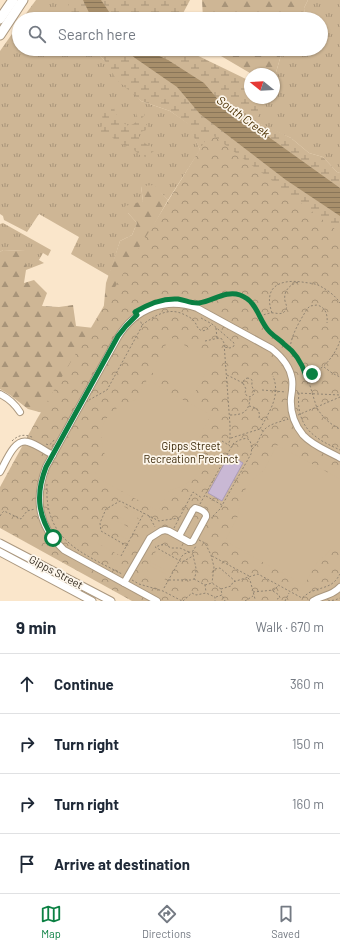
<!DOCTYPE html>
<meta charset="utf-8">
<style>
:root{--surface:#fff;--page:#f2f2f3;--text:#1f2937;--muted:#747a83;--line:#e0e1e3;--accent:#0b8043}
body{margin:0;font-family:Barlow,sans-serif;background:var(--page);color:var(--text)}
.compass{position:absolute;left:244px;top:68px;width:36px;height:36px;border-radius:50%;background:var(--surface);box-shadow:0 1px 3px #0004;rotate:288deg}
.stop{position:absolute;width:12px;height:12px;margin:-9px;border:3px solid #0b8043;border-radius:50%;background:#fff}
.stop.end{background:#0b8043;border-color:#fff;box-shadow:0 1px 4px #0008}
.list{margin:0;padding:0;list-style:none}
h2{display:flex;justify-content:space-between;align-items:center;height:52px;margin:0;padding:0 16px;font-size:17px}
h2 small{font-size:13px;font-weight:400;color:var(--muted)}
.list li{display:grid;grid-template-columns:26px 1fr auto;gap:12px;align-items:center;box-sizing:border-box;height:60px;padding:0 16px;border-top:1px solid var(--line)}
.list b{display:block;font-size:15px;white-space:nowrap}
.list em{font-size:13px;font-style:normal;color:var(--muted)}
.icon{flex:none;width:22px;height:22px;fill:none;stroke:currentColor;stroke-width:2;stroke-linecap:round;stroke-linejoin:round}
.map{position:relative;flex:none;width:340px;height:601px;overflow:hidden}
.search{position:absolute;background:var(--surface);box-shadow:0 1px 3px #0004;left:12px;right:12px;top:12px;height:44px;display:flex;align-items:center;gap:10px;box-sizing:border-box;padding:0 14px;border-radius:22px;color:var(--muted);font-size:15px}
.sheet{height:292px;background:var(--surface)}
nav{display:flex;justify-content:space-around;align-items:center;box-sizing:border-box;height:56px;border-top:1px solid var(--line);background:var(--surface);font-size:11px;color:var(--muted)}
nav a{display:grid;justify-items:center;gap:2px}
nav .on{color:var(--accent)}
.map>svg:first-child{display:block}
.grass{fill:url(#grass-tufts)}
.forest{fill:url(#forest-firs)}
.wetland{fill:url(#wetland-marsh)}
.park{fill:url(#park-crowns)}
.pitch{fill:#ceb695}
.water{fill:url(#water-rules)}
.building{fill:#c9b8d4;stroke:#ab9cb6}
.lines{fill:none;stroke-linecap:round;stroke-linejoin:round}
.minor-casing{stroke:#aa977e;stroke-width:8}
.major-casing{stroke:#aa977e;stroke-width:9}
.highway-casing{stroke:#aa977e;stroke-width:11}
.path{stroke:#918472;stroke-width:1;stroke-dasharray:2 2;stroke-linecap:butt}
.minor{stroke:#fff;stroke-width:6}
.major{stroke:#fff;stroke-width:7}
.highway{stroke:#fff;stroke-width:9}
.route{stroke:#0b8043;stroke-width:5}
.labels{text-anchor:middle;stroke-width:3.5;stroke-linejoin:round;paint-order:stroke}
.park-label{font-size:11px;fill:#3a2707;stroke:#fdf6eb}
.street-label{font-size:11px;fill:#322b20;stroke:#fdf6eb}
.water-label{font-size:12px;font-style:italic;fill:#492f00;stroke:#fdf6eb}
</style>
<div class="map">
<svg width="340" height="601" viewBox="0 0 340 601">
<defs>
<pattern id="grass-tufts" width="24" height="20" patternUnits="userSpaceOnUse"><rect width="24" height="20" fill="#ceb695"/><path d="M3 7l-1-3M5 7V3M7 7l1-3M15 17l-1-3M17 17v-4M19 17l1-3" fill="none" stroke="#a89479"/></pattern>
<pattern id="forest-firs" width="22" height="20" patternUnits="userSpaceOnUse"><rect width="22" height="20" fill="#ceb695"/><path d="M5 1l3.5 6h-7zM16 11l3.5 6h-7z" fill="#a89479"/></pattern>
<pattern id="wetland-marsh" width="20" height="14" patternUnits="userSpaceOnUse"><rect width="20" height="14" fill="#ceb695"/><path d="M1 5h8M5 5V1M11 12h8M15 12V8" fill="none" stroke="#a89479"/></pattern>
<pattern id="park-crowns" width="20" height="18" patternUnits="userSpaceOnUse"><rect width="20" height="18" fill="#ceb695"/><path d="M2 6a3 3 0 1 1 6 0M12 15a3 3 0 1 1 6 0" fill="none" stroke="#a89479"/></pattern>
<pattern id="water-rules" width="6" height="5" patternUnits="userSpaceOnUse"><rect width="6" height="5" fill="#a88f6b"/><path d="M0 2.5h6" fill="none" stroke="#897558"/></pattern>
</defs>
<rect width="100%" height="100%" fill="#fae6cb"/>
<g class="grass">
<polygon points="36,0 67,0 76,19 22,19"/>
<polygon points="308,0 340,0 340,173 337,172 323,157 309,153 291,138 258,123 258,98 274,98 274,76 275,76 281,55 287,49 321,49 321,19 305,19 304,8"/>
<polygon points="19,24 19,49 94,49 141,101 170,111 189,124 200,150 168,200 161,193 141,186 143,201 128,213 137,223 132,235 120,241 109,276 71,254 79,237 39,214 27,232 4,220 3,216 0,214 0,51"/>
<polygon points="3,223 51,250 48,256 43,253 39,260 44,263 26,270 25,251 3,250 0,252 0,224"/>
</g>
<g class="forest">
<polygon points="202,0 308,0 304,8 305,19 203,19"/>
<polygon points="209,49 287,49 281,55 275,76 274,76 274,74 250,73"/>
<polygon points="154,185 168,200 103,315 106,283 120,241 132,235 137,223 128,213 125,206 143,201 141,186"/>
<polygon points="3,250 26,251 26,270 24,283 34,280 47,293 42,306 59,307 73,305 76,326 94,328 43,413 28,409 10,395 0,389 0,252"/>
</g>
<g class="wetland">
<polygon points="66,0 190,0 180,19 75,19"/>
<polygon points="94,49 184,49 250,81 250,98 258,98 258,123 271,128 291,138 309,153 323,157 337,172 340,173 340,247 200,150 188,124 170,111 141,101 117,80 104,60"/>
<path d="M110,107L114,108C115,114 119,117 120,122H121L129,126L135,123L138,119L136,113L139,111L143,112L145,115L142,118L144,122L151,130L150,133L149,130L147,128L146,130L138,133C140,140 144,144 151,146L154,151L146,157L141,156L134,150L118,143L112,137H106L100,131L104,120L102,117L104,112L108,110Z"/>
</g>
<polygon class="park" points="210,133 340,233 340,601 132,601 0,528 0,487 37,419 124,272"/>
<g class="pitch">
<polygon points="170,337 212,361 193,396 151,372"/>
<path d="M147,380L211,415L199,437C209,463 197,484 170,490L158,511L94,476L105,455C95,426 107,408 135,400Z"/>
<polygon points="277,445 340,479 340,536 332,548 324,557 318,561 304,585 225,541 238,516 240,501 245,490 252,480 264,470"/>
<polygon points="121,505 139,515 134,525 116,515"/>
<polygon points="113,519 132,529 127,539 108,528"/>
<polygon points="103,534 124,546 119,555 97,543"/>
<polygon points="156,551 175,562 169,572 150,562"/>
<polygon points="149,565 167,575 162,585 143,575"/>
<polygon points="219,569 233,581 230,585 222,588 213,583 216,570"/>
<polygon points="192,593 196,596 205,594 214,599 215,601 189,601 186,599"/>
</g>
<g class="water">
<polygon points="83,0 101,0 114,19 92,19"/>
<polygon points="124,49 144,49 168,60 204,83 221,103 340,188 340,216 286,180 200,114 177,87 135,58"/>
</g>
<polygon class="building" points="229,455 243,463 222,501 208,493"/>
<g class="lines">
<g class="minor-casing">
<g id="minor">
<path d="M0,394C8,398 15,404 20,412"/>
<path d="M0,472C6,462 14,438 28,442C36,444 45,451 53,455"/>
<path d="M124,583L150,538L161,531L165,530L169,531L189,542H191L193,541L206,517C207,512 200,509 195,508L193,510L179,536"/>
<path d="M157,601L64,550C38,526 34,500 46,467L118,337C136,308 166,297 197,308L272,349C282,357 290,366 292,379C293,385 292,392 291,398C290,412 294,424 303,435C313,446 328,451 340,458"/>
<path d="M313,601C323,595 332,596 340,587"/>
</g>
</g>
<g class="major-casing">
<g id="major">
<polyline points="0,543 111,601"/>
<polyline points="0,552 92,601"/>
</g>
</g>
<g class="highway-casing">
<g id="highway">
<polyline points="0,19 13,0"/>
<polyline points="0,35 23,0"/>
</g>
</g>
<g class="path">
<path d="M199,303C212,301 224,291 237,294C257,298 258,319 270,332C274,337 279,340 284,343C291,349 297,356 302,364C308,376 312,394 317,408C323,418 330,424 340,429"/>
<path d="M272,313C263,287 279,279 302,282C307,283 313,283 318,285C326,289 335,295 340,303"/>
<path d="M260,316C263,315 266,314 270,313C275,312 281,316 285,311C288,307 286,305 285,301C283,291 290,284 299,282"/>
<polyline points="201,318 212,324 234,343 234,346 230,348 224,347"/>
<path d="M142,325C154,316 168,307 183,314C187,316 192,318 194,321C198,326 196,328 202,331L206,330L212,324"/>
<polyline points="216,328 217,338"/>
<polyline points="205,341 219,338 222,339 224,343 230,425 230,440 228,445"/>
<path d="M290,348C292,333 300,321 307,309L310,306L317,305C325,307 328,314 327,323"/>
<polyline points="324,367 332,373 340,377"/>
<polyline points="227,375 243,383"/>
<path d="M307,376C323,370 334,357 340,341"/>
<path d="M247,378C255,379 251,382 252,386C253,390 255,390 254,394L250,397L246,395L245,393L246,389L243,383L244,380Z"/>
<polyline points="262,390 286,392"/>
<polyline points="297,393 340,395"/>
<path d="M299,393C297,409 301,426 315,436C322,442 332,446 340,450"/>
<polyline points="89,400 107,390 141,328 142,325 140,320"/>
<path d="M249,406C256,407 261,411 259,418L264,421"/>
<path d="M230,415C243,415 249,412 250,398"/>
<polyline points="298,415 340,397"/>
<path d="M263,431L260,429C269,412 281,396 273,376"/>
<polyline points="231,438 260,429"/>
<path d="M12,441C19,434 26,434 34,438"/>
<polyline points="222,441 230,446"/>
<path d="M46,444C50,446 52,443 54,440"/>
<path d="M252,449C258,444 260,436 264,430C269,424 280,422 288,419"/>
<path d="M47,484C44,540 80,552 122,574"/>
<polyline points="206,496 222,505"/>
<path d="M200,504L233,444C235,442 244,437 248,439C252,441 252,451 251,454L220,509L211,518"/>
<polyline points="0,516 2,513 4,511 21,519 27,511 35,509"/>
<polyline points="149,516 155,527"/>
<polyline points="174,528 193,492 202,498"/>
<polyline points="199,540 205,543 211,555 214,567 212,583"/>
<polyline points="127,546 101,531 100,523 106,509 120,501 159,521 179,518"/>
<polyline points="189,552 180,548 171,548 164,544 155,547 182,562 193,556"/>
<polyline points="121,556 144,513"/>
<polyline points="212,556 249,576"/>
<polyline points="215,569 220,568 235,581"/>
<polyline points="248,578 250,580 255,599"/>
<polyline points="194,579 205,585 206,592"/>
<polyline points="132,580 139,584 163,591 182,601"/>
<path d="M169,580H191L194,579C199,568 193,562 193,552"/>
<polyline points="205,585 212,583 221,589 222,595"/>
<polyline points="164,588 182,556 184,554 193,551 196,546"/>
<path d="M221,589L231,586L233,582L258,574L302,598C306,595 309,592 313,591C326,586 333,587 340,574"/>
<polyline points="273,591 279,595 280,598 277,599"/>
<polyline points="253,592 274,590 278,586"/>
<polyline points="216,597 222,595 225,601"/>
<polyline points="183,601 192,593 196,595 206,593 215,597 215,601"/>
<polyline points="245,601 253,596"/>
<polyline points="285,601 289,593"/>
<polyline points="328,601 335,600 340,598"/>
</g>
<use href="#minor" class="minor"/>
<use href="#major" class="major"/>
<use href="#highway" class="highway"/>
</g>
<g class="lines">
<path class="route" d="M53,538C37,514 36,493 46,467L118,336L126,326L137,315L135,312C148,304 163,298 178,299C185,300 192,304 199,303C213,301 226,290 240,295C257,301 258,318 268,330C273,336 279,339 284,344C295,352 302,363 306,376L312,374"/>
</g>
<g class="labels">
<g class="park-label">
<text x="191" y="450">Gipps Street<tspan x="191" dy="13">Recreation Precinct</tspan></text>
</g>
<g class="street-label">
<text transform="translate(56 572) rotate(28)" y="4">Gipps Street</text>
</g>
<g class="water-label">
<text transform="translate(243 117) rotate(36)" y="4">South Creek</text>
</g>
</g>
</svg>
<svg class="compass" viewBox="-18 -18 36 36"><path d="M0-13l5 13h-10z" fill="#e53935"/><path d="M0 13l5-13h-10z" fill="#747a83"/></svg>
<div class="stop" style="left:53px;top:538px"></div>
<div class="stop end" style="left:312px;top:374px"></div>
<div class="search"><svg class="icon" aria-label="search" viewBox="0 0 24 24"><circle cx="10" cy="10" r="6"/><path d="M15 15l6 6"/></svg>Search here</div>
</div>
<section class="sheet">
<h2>9 min<small>Walk · 670 m</small></h2>
<ul class="list">
<li><svg class="icon" aria-label="ahead" viewBox="0 0 24 24"><path d="M12 20V5M6 11l6-6 6 6"/></svg><div><b>Continue</b></div><em>360 m</em></li>
<li><svg class="icon" aria-label="right" viewBox="0 0 24 24"><path d="M7 20v-9h11M14 6l5 5-5 5"/></svg><div><b>Turn right</b></div><em>150 m</em></li>
<li><svg class="icon" aria-label="right" viewBox="0 0 24 24"><path d="M7 20v-9h11M14 6l5 5-5 5"/></svg><div><b>Turn right</b></div><em>160 m</em></li>
<li><svg class="icon" aria-label="arrive" viewBox="0 0 24 24"><path d="M6 21V4h12l-3 4 3 4H6"/></svg><div><b>Arrive at destination</b></div></li>
</ul>
</section>
<nav>
<a class="on"><svg class="icon" aria-label="map" viewBox="0 0 24 24"><path d="M3 6l6-2 6 2 6-2v14l-6 2-6-2-6 2zM9 4v14M15 6v14"/></svg>Map</a>
<a><svg class="icon" aria-label="directions" viewBox="0 0 24 24"><path d="M12 3l9 9-9 9-9-9zM9 14v-3h6M13 9l2 2-2 2"/></svg>Directions</a>
<a><svg class="icon" aria-label="saved" viewBox="0 0 24 24"><path d="M7 4h10v16l-5-4-5 4z"/></svg>Saved</a>
</nav>
